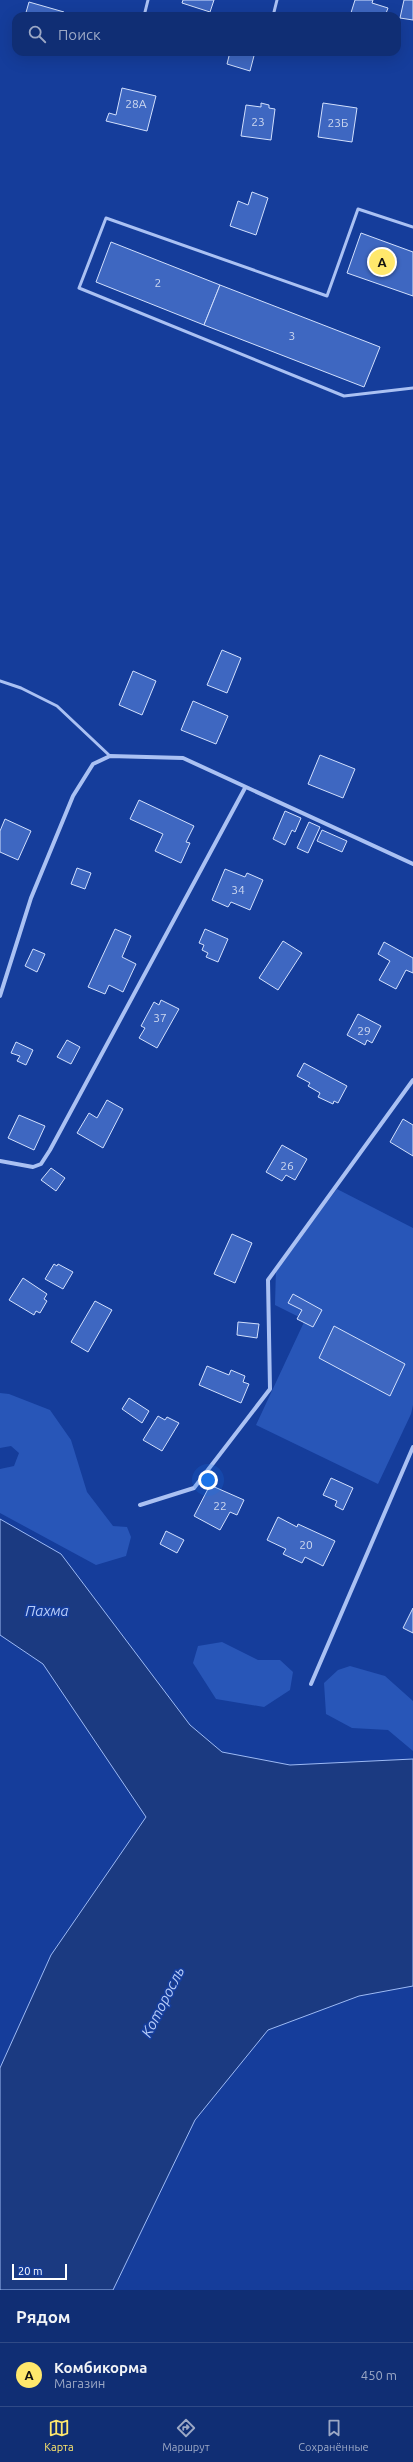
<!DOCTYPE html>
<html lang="ru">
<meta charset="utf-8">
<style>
:root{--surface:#102e74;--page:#1e3a7c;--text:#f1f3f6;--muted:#9ca8c5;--line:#304a86;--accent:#ffe86c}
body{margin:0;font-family:Ubuntu,sans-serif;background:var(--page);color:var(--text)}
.scale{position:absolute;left:12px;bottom:10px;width:55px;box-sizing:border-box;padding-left:4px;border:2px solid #fff;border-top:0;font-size:11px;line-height:14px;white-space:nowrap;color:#fff;-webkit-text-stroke:3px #153d9b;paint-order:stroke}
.you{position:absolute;left:208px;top:1480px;width:14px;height:14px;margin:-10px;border:3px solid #fff;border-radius:50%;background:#1a73e8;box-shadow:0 0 0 6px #1a73e833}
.badge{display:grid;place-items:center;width:26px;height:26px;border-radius:50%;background:var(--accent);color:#111;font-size:13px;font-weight:700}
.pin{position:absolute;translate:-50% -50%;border:2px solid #fff;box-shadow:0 1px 4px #0006}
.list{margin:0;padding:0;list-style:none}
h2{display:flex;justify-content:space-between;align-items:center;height:52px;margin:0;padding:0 16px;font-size:17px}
h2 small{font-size:13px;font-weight:400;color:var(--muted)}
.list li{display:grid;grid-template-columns:26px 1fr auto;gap:12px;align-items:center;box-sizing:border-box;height:64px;padding:0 16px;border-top:1px solid var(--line)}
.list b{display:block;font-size:15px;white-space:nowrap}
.list p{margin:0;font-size:13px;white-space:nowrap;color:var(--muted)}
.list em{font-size:13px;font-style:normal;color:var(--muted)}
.icon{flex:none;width:22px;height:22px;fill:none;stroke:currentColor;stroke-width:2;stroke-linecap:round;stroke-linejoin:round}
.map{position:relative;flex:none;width:413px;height:2290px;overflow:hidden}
.search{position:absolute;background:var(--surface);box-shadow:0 4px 16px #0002;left:12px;right:12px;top:12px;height:44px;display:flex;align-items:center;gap:10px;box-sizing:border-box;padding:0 14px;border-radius:12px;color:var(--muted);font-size:15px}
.sheet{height:116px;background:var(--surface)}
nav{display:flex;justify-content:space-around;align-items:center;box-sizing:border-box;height:56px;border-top:1px solid var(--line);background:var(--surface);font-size:11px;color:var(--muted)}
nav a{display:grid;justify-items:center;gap:2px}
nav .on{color:var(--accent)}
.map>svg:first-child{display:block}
.green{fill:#2856b8}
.water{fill:#1b3a81;stroke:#9dbaf5}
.building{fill:#3e67c1;stroke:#d2e0fd}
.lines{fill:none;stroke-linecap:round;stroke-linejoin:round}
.service{stroke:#aac1f3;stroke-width:3}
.minor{stroke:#aac1f3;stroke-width:4}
.labels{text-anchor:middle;stroke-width:3.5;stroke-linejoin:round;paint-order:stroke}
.number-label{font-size:12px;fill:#cfd9f0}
.water-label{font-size:15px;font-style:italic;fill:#b7ccf9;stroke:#153d9b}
</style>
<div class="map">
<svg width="413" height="2290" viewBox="0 0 413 2290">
<rect width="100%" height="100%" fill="#153d9b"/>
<g class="green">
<polygon points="337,1189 413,1228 413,1405 411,1414 378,1484 256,1425 305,1320 275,1305 276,1268"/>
<polygon points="0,1393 9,1394 50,1410 71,1440 87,1492 113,1526 127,1527 131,1537 126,1556 96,1565 0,1513 0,1469 14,1466 19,1453 11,1446 0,1448"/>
<polygon points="222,1642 258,1660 280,1660 293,1672 290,1690 264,1707 216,1699 193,1663 198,1646"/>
<polygon points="350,1666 385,1676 413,1701 413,1751 388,1730 352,1728 326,1714 324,1683 338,1670"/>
</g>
<polygon class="water" points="0,1519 61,1554 190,1725 222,1752 290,1765 413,1759 413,1986 359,1996 268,2030 195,2120 113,2290 0,2290 0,2068 51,1955 146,1817 43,1664 0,1635"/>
<g class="building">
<polygon points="183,0 214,0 210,12 182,3"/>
<polygon points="355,0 373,0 372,3 388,8 385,16 350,16"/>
<polygon points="404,0 413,0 413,20 400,18"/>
<polygon points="29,2 64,12 63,16 25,16"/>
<polygon points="230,52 255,52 250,71 227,64"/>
<polygon points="122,88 156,96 147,131 106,121 109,113 116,115"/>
<polygon points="261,103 269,105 269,108 275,109 271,140 241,136 246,105 261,107"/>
<polygon points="323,103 357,108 352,142 318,137"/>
<polygon points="252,192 268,198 256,235 230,226 238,201 248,205"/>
<polygon points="361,233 413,252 413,296 347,273"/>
<polygon points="111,242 220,285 204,325 96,282"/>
<polygon points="220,285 380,347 364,387 204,325"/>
<polygon points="222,650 241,658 227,693 207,685"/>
<polygon points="133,671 156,681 142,715 119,705"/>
<polygon points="193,701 228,716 216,744 181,730"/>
<polygon points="320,755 355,769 343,798 308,784"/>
<polygon points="139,800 194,826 186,842 190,843 181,863 155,851 163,834 130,819"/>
<polygon points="285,811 301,818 295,832 292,830 285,845 273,839"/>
<polygon points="5,819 31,831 18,860 0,852 0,831"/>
<polygon points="309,822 320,827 308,853 297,848"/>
<polygon points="322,830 347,841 342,852 317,841"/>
<polygon points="77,868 91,873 85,889 71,884"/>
<polygon points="225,869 245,877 247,873 263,880 250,910 231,902 228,907 212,900"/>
<polygon points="115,929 131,936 122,957 136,964 123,992 109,985 105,994 88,987"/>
<polygon points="205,929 228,939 218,962 206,957 208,953 202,950 204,945 199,943"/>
<polygon points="283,941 302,953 278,990 259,978"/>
<polygon points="384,942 413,958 413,973 406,970 396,989 379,980 390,961 378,954"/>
<polygon points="33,949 45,954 37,972 25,966"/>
<polygon points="161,1000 179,1009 157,1048 139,1038 145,1028 141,1026 154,1002 159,1005"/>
<polygon points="358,1014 381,1026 372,1043 367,1040 365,1045 347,1035"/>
<polygon points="67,1040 80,1047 71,1064 57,1057"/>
<polygon points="16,1042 33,1050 26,1065 17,1061 20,1056 11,1053"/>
<polygon points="304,1063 347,1086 338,1103 334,1101 333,1104 318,1097 320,1093 308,1086 310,1083 297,1076"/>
<polygon points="107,1100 123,1109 103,1148 77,1133 89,1113 97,1118"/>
<polygon points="19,1115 45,1126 34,1150 8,1138"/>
<polygon points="403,1119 413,1125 413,1156 390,1142"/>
<polygon points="282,1145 307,1159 295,1180 286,1175 282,1181 266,1172"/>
<polygon points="51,1168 65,1178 56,1191 41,1180"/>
<polygon points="232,1234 252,1243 235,1283 214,1274"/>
<polygon points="54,1264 57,1266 58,1264 73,1272 63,1289 45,1279"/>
<polygon points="23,1278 47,1294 44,1299 47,1301 40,1313 36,1311 34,1315 9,1300"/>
<polygon points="293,1294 322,1310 313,1327 297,1319 302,1310 288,1303"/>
<polygon points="95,1301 112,1310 88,1352 71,1342"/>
<polygon points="238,1322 259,1324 257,1338 237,1335"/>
<polygon points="334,1326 405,1364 390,1396 319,1358"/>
<polygon points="207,1366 229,1375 231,1370 245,1376 243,1382 249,1384 241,1403 199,1385"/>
<polygon points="129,1398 149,1411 142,1423 122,1409"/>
<polygon points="158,1416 165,1420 167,1417 179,1423 162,1451 143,1440"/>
<polygon points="331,1478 353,1488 343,1510 335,1506 337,1501 323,1495"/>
<polygon points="210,1485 244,1500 237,1515 230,1512 220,1530 194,1516"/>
<polygon points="278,1517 297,1527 298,1524 335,1541 323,1566 305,1557 302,1563 283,1554 286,1549 267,1540"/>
<polygon points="166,1531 184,1540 177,1553 160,1544"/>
<polygon points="413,1608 413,1633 403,1628"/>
</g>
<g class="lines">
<g class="service">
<polyline points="144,16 148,0"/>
<polyline points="273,16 277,0"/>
<polyline points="413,227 358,209 327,296 106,218 79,288 344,396 413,388"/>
<polyline points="0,681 21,688 57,706 110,756"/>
</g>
<g class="minor">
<polyline points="0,996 31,898 73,796 93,764 110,756 183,758 413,864"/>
<polyline points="0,1161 33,1167 41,1164 50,1150 245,788"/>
<polyline points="140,1505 194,1488 270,1389 268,1280 413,1080"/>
<polyline points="311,1684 413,1447"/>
</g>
</g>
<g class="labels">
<g class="number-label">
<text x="136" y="108">28А</text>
<text x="258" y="126">23</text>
<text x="338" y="127">23Б</text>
<text x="158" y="287">2</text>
<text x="292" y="340">3</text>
<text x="238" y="894">34</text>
<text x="160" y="1022">37</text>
<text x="364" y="1035">29</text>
<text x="287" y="1170">26</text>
<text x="220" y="1510">22</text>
<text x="306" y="1549">20</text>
</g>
<g class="water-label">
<text x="47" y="1616">Пахма</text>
<text transform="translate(163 2002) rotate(-63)" y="5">Которосль</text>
</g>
</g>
</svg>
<div class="scale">20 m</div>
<div class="you"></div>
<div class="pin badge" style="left:382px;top:262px">A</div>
<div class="search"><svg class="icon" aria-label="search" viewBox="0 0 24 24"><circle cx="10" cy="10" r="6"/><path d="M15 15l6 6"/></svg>Поиск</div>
</div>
<section class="sheet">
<h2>Рядом<small></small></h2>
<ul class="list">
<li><span class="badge">A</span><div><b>Комбикорма</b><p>Магазин</p></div><em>450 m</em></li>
</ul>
</section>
<nav>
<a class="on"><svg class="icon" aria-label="map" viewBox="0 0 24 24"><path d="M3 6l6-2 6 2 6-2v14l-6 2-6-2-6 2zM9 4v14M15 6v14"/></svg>Карта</a>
<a><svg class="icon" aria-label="directions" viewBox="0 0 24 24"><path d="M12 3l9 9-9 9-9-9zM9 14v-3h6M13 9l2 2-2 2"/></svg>Маршрут</a>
<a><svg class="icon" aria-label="saved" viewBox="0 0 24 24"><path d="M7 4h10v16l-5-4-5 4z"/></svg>Сохранённые</a>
</nav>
